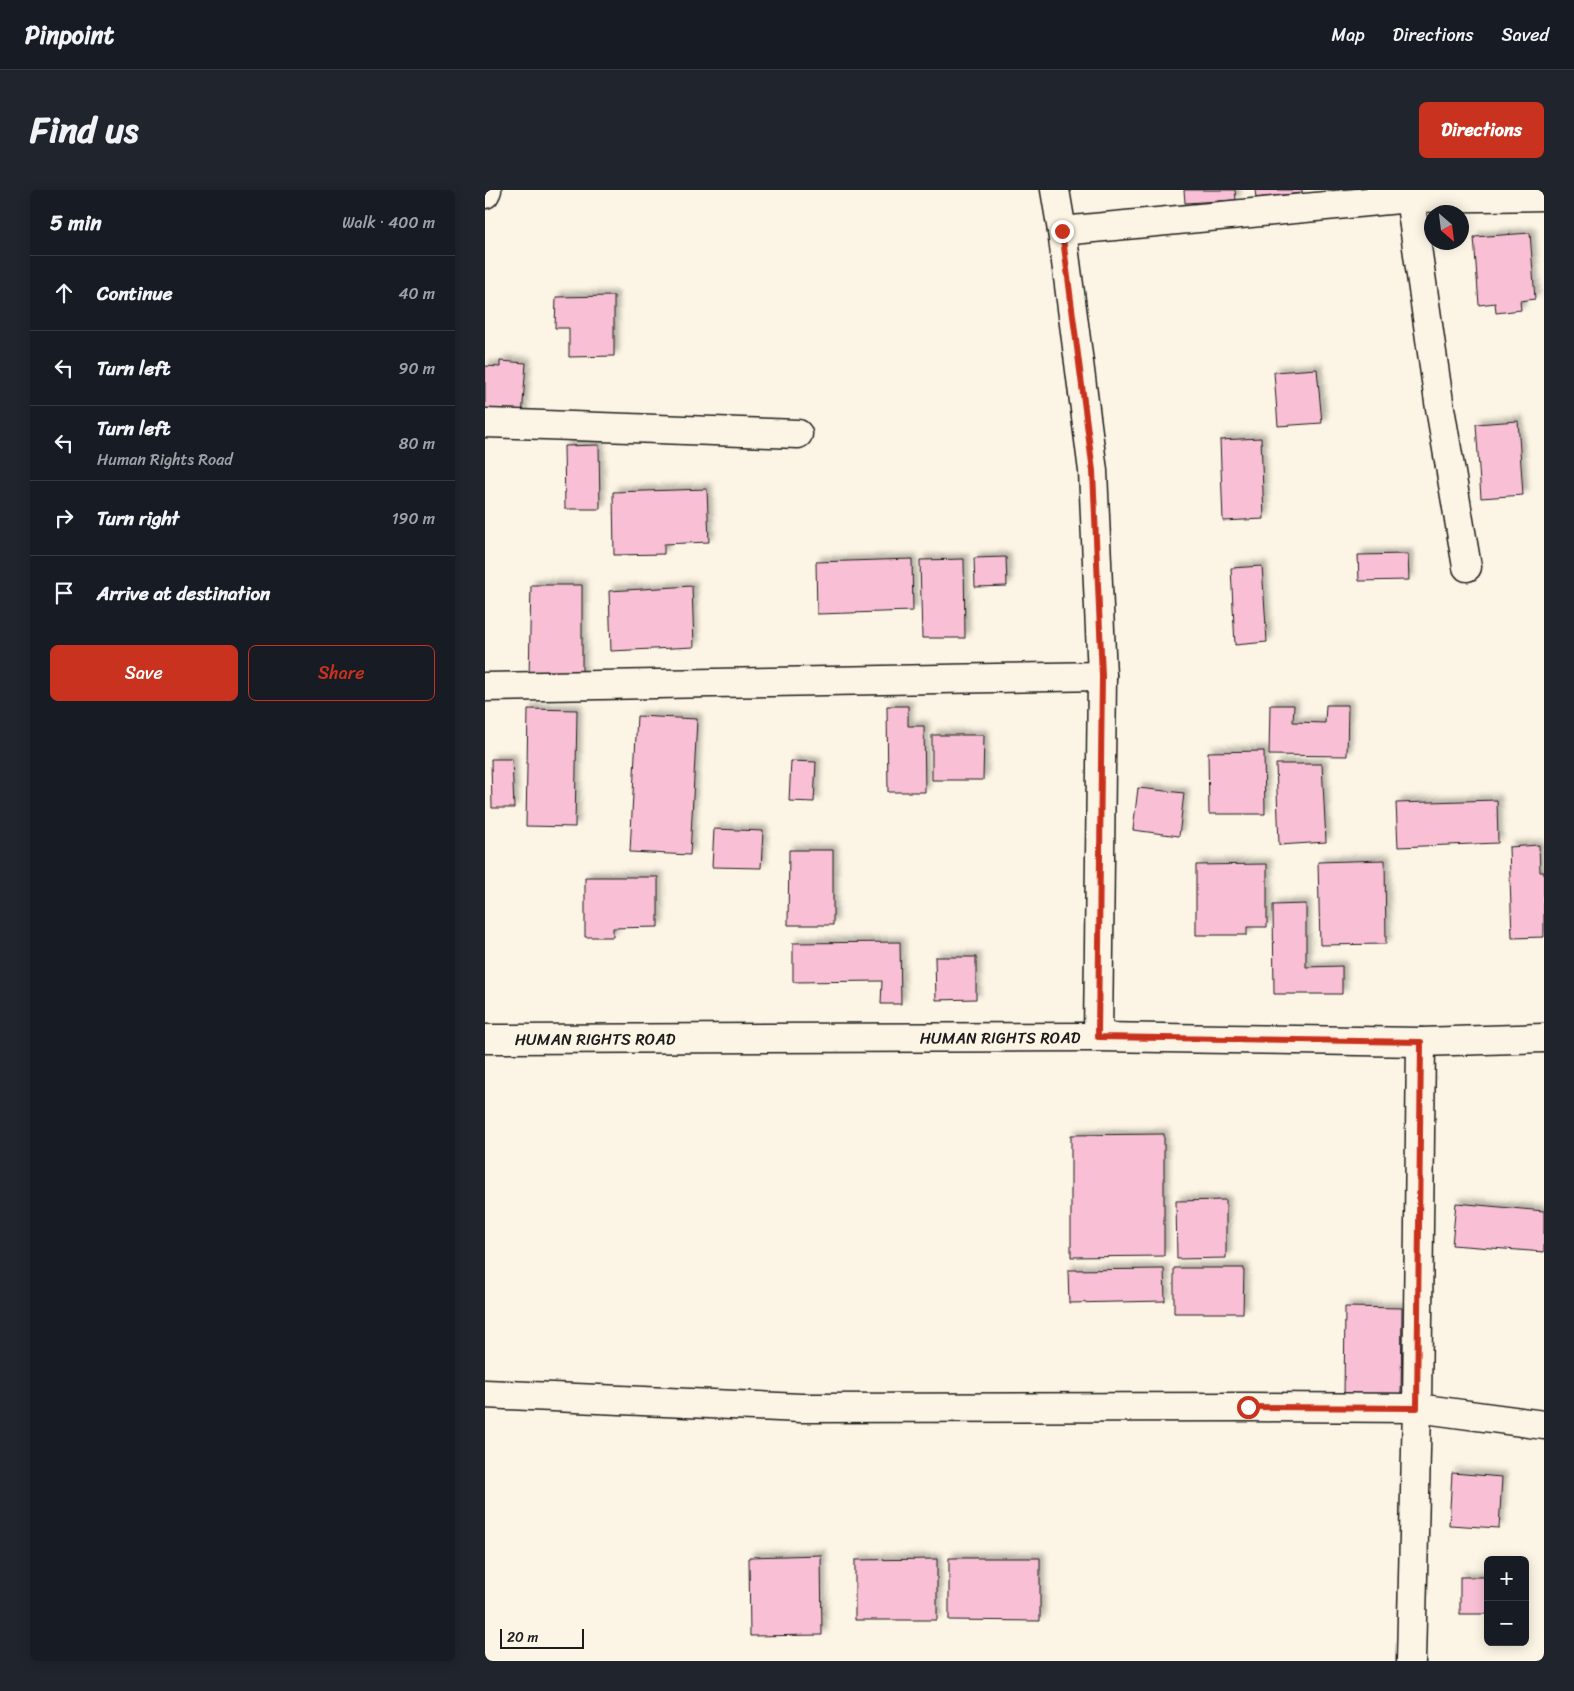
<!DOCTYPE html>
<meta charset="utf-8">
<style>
:root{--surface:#171b24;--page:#20242c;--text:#f1f3f6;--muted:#9ea1a6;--line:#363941;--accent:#c8321e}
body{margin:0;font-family:Sriracha,sans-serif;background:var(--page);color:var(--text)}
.controls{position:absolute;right:15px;bottom:15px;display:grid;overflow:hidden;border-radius:8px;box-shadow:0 2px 12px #0003}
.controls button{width:45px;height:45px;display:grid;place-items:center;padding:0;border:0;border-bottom:1px solid var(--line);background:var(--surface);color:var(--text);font:25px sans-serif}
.compass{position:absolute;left:939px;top:15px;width:45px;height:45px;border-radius:50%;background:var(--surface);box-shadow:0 2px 12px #0003;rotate:152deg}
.scale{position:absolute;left:15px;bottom:12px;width:84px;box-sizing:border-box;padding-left:5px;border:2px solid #1c1c1c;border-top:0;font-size:14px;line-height:18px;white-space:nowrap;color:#1c1c1c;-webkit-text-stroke:4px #fcf5e5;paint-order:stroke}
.stop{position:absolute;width:15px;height:15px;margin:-11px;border:4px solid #c8321e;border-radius:50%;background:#fff}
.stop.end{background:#c8321e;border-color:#fff;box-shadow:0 1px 5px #0008}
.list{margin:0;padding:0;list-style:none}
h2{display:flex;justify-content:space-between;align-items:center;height:65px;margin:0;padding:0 20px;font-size:21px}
h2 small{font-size:16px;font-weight:400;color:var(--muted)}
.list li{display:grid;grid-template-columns:32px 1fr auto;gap:15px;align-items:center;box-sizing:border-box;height:75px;padding:0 20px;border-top:1px solid var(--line)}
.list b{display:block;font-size:19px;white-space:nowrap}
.list p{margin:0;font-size:16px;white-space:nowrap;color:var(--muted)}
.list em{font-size:16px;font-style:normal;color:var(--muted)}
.actions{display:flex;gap:10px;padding:15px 20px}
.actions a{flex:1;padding:11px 0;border:1px solid var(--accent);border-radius:8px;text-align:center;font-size:18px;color:var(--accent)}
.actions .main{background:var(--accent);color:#fff}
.icon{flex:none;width:28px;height:28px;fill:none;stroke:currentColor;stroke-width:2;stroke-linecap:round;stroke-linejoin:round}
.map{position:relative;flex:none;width:1059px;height:1471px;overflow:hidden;border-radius:8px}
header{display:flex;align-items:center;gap:30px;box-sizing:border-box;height:70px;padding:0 25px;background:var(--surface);border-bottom:1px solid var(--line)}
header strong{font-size:24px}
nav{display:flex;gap:28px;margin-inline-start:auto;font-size:18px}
.intro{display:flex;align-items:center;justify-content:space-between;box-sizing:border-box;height:120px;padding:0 30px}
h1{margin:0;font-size:35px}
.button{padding:12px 22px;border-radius:8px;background:var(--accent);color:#fff;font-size:18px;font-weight:700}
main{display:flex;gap:30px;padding:0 30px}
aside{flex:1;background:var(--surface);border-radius:8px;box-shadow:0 2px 12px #0003}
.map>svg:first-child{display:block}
.building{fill:#f9c0d5;stroke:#1c1c1c;filter:url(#shadow)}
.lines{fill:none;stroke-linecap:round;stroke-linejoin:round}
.street-casing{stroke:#1c1c1c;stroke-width:31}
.secondary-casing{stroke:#1c1c1c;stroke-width:31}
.street{stroke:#fcf5e5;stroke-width:28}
.secondary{stroke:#fcf5e5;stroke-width:28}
.route{stroke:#c8321e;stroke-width:6}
.labels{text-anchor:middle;stroke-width:4.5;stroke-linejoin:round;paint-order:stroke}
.street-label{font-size:16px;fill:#1c1c1c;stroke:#fcf5e5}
</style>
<header>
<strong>Pinpoint</strong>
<nav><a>Map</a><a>Directions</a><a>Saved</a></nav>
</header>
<div class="intro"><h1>Find us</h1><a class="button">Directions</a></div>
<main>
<aside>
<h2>5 min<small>Walk · 400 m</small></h2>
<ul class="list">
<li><svg class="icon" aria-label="ahead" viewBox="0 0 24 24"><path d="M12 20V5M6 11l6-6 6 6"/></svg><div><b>Continue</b></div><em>40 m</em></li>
<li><svg class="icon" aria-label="left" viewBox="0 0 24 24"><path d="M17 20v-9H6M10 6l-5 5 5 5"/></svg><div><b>Turn left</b></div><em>90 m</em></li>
<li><svg class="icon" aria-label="left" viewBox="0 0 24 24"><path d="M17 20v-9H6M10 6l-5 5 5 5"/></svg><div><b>Turn left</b><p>Human Rights Road</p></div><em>80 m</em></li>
<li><svg class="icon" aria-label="right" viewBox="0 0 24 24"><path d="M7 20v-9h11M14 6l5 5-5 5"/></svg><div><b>Turn right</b></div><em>190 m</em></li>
<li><svg class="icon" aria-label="arrive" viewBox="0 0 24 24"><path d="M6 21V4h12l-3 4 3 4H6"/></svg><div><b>Arrive at destination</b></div></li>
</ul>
<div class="actions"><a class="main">Save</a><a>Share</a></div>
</aside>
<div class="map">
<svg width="1059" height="1471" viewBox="0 0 1059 1471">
<defs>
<filter id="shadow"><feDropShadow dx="4.5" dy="-4.5" stdDeviation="2.5" flood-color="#0004"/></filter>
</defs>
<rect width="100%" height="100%" fill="#fcf5e5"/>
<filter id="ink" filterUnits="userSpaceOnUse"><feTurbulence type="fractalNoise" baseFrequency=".02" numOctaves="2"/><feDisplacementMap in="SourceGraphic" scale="10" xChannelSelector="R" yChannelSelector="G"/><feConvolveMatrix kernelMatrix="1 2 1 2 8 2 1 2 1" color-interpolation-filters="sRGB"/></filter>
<g filter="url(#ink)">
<g class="building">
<polygon points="699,0 750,0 751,10 700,13"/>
<polygon points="770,0 817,0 817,3 771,8"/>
<polygon points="1045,43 1050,109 1035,111 1036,120 1011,123 1010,113 994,115 989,47"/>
<polygon points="129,106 129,166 84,167 84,138 70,138 71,107"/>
<polygon points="15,171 41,173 37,227 0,225 0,176 15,177"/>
<polygon points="832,179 837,233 793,236 789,182"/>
<polygon points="1033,231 1038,305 996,308 991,234"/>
<polygon points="776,248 779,329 738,331 735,250"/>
<polygon points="114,255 115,319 80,319 79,256"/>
<polygon points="222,299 224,352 179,354 179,364 129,365 128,302"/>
<polygon points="923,364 924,390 874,391 873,365"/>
<polygon points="521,367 522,396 490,397 489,368"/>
<polygon points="427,369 428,421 332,424 331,372"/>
<polygon points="479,369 480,448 437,448 435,370"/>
<polygon points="777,376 782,452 750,455 746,378"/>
<polygon points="46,395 97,395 97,487 44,487"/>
<polygon points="207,396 209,457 126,461 124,401"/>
<polygon points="785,515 809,515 808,532 840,533 841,515 863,515 862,566 784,565"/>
<polygon points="402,516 423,516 423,536 439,536 440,602 403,602"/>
<polygon points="43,519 92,520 90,637 41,636"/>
<polygon points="152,526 212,529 205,665 145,662"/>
<polygon points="447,545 499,545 498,590 447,590"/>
<polygon points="779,561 780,624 724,624 723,562"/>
<polygon points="6,569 27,569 29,618 7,618"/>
<polygon points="306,571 331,572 329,612 304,611"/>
<polygon points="791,574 837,574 841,652 794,655"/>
<polygon points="653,598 699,603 694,646 648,640"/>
<polygon points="1012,610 1013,653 913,657 911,613"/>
<polygon points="229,639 278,641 276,678 227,677"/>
<polygon points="1054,655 1055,682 1059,682 1059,747 1027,748 1024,657"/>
<polygon points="304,660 348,660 348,735 303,735"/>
<polygon points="900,670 901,754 835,755 833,672"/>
<polygon points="782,674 782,737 762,737 762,745 711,745 711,675"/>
<polygon points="100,687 173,687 173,737 128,738 128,747 100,747"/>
<polygon points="821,714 821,777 857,776 857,804 789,804 788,715"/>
<polygon points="415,752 416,814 396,814 397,791 308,792 308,753"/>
<polygon points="450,767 491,767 491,809 451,810"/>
<polygon points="679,944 679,1066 586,1067 586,945"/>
<polygon points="741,1010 741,1068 692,1069 691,1011"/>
<polygon points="971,1013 1059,1021 1059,1062 967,1055"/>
<polygon points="689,1078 759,1078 758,1123 689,1123"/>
<polygon points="679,1079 680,1111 584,1113 583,1080"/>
<polygon points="860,1117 917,1118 916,1207 859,1207"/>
<polygon points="967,1283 1017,1287 1014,1338 964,1335"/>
<polygon points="336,1365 337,1445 265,1446 264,1367"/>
<polygon points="464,1368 555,1368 555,1431 464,1430"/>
<polygon points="452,1369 452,1430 370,1430 370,1370"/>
<rect x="975" y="1387" width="28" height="37"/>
</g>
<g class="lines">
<g class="street-casing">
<g id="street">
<polyline points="570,0 577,41 608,281 617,486 613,847"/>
<polyline points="926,0 925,8 954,212 982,377"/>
<polyline points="0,4 2,0"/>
<polyline points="577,41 925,8 1059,6"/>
<polyline points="0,233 313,244"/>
<polyline points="0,497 617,486"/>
<polyline points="0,1204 316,1218 763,1217 932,1218 1059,1235"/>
<polyline points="926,1471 932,1218 936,852"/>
</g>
</g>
<g class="secondary-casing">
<g id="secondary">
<path id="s1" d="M0,849L613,847L936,852L1059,848"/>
</g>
</g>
<use href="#street" class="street"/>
<use href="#secondary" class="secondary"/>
</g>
</g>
<g class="lines" filter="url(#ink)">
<polyline class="route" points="577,41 608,281 617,486 613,847 936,852 932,1218 763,1217"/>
</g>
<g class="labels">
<g class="street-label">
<text dy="6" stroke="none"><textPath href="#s1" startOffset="515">HUMAN RIGHTS ROAD</textPath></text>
<text dy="6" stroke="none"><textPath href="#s1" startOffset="110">HUMAN RIGHTS ROAD</textPath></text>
</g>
</g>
</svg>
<div class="controls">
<button>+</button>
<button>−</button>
</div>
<svg class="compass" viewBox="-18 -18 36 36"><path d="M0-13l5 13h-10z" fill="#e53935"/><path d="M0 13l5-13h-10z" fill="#9ea1a6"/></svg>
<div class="scale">20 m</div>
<div class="stop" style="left:763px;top:1217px"></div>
<div class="stop end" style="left:577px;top:41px"></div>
</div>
</main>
